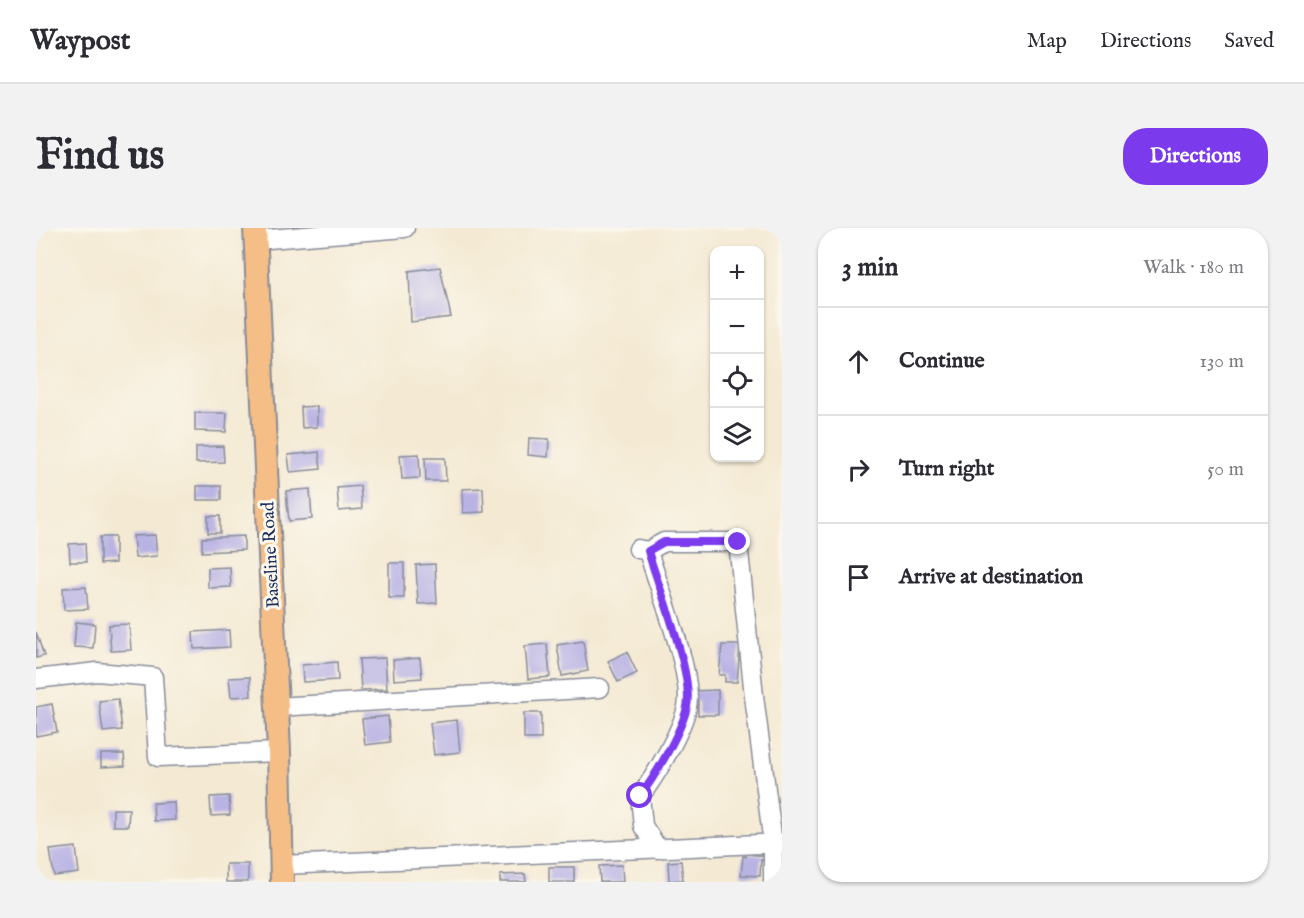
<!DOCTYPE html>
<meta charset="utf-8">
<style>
:root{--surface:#fff;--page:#f2f2f3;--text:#2b2b33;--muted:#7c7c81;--line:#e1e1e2;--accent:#7c3aed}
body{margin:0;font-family:"IM FELL English",serif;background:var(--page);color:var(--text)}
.controls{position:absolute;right:18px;top:18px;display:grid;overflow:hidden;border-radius:12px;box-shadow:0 2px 4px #0004}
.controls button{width:54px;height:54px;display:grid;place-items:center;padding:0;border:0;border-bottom:2px solid var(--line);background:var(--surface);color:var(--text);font:30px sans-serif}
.stop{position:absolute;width:18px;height:18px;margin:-14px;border:4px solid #7c3aed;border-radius:50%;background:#fff}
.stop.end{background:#7c3aed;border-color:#fff;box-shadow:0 2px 6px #0008}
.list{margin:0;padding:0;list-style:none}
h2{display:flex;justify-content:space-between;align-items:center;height:78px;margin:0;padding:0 24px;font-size:26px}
h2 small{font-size:20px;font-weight:400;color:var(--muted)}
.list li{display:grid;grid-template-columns:39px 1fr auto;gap:18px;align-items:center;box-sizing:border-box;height:108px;padding:0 24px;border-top:2px solid var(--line)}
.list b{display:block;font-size:22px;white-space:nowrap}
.list em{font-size:20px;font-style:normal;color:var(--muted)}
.icon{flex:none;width:33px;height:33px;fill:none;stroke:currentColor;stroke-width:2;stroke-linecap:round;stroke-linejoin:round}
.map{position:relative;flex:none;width:746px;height:654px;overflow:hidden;border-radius:24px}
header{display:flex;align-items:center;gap:36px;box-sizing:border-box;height:84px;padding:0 30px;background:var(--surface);border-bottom:2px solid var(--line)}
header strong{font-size:28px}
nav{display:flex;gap:33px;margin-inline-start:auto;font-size:21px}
.intro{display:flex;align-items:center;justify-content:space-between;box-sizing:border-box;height:144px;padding:0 36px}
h1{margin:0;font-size:42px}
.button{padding:15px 27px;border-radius:24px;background:var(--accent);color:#fff;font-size:21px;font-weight:700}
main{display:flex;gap:36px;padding:0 36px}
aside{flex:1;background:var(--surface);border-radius:24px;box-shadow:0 2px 4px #0004}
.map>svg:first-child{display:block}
.building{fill:#b9b3e4}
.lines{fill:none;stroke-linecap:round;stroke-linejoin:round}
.minor-casing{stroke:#888c99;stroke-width:21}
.major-casing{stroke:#888c99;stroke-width:26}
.minor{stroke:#fff;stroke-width:18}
.major{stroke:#f6be87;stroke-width:22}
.route{stroke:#7c3aed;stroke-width:8}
.labels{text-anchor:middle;stroke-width:6;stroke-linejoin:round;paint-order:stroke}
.street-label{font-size:18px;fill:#1b2f5e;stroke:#fbf7ec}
</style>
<header>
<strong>Waypost</strong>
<nav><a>Map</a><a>Directions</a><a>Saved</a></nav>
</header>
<div class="intro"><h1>Find us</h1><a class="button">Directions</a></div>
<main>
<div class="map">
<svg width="746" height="654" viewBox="0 0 746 654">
<rect width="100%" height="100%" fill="#fbf7ec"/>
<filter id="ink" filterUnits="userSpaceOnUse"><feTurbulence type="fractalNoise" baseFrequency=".0167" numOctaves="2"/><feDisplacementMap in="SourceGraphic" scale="12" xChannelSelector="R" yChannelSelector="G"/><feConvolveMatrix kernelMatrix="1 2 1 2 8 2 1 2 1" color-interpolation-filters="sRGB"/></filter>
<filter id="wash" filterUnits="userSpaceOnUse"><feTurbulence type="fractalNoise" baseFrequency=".008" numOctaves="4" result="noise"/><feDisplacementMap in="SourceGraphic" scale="24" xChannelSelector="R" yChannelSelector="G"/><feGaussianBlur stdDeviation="1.35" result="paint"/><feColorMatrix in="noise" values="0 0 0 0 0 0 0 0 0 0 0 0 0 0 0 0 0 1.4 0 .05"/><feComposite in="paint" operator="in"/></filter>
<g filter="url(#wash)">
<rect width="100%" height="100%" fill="#f4ead4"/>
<g id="blocks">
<g class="building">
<polygon points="404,39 415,89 375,94 373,43"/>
<polygon points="281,178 281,199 266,200 265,179"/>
<polygon points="159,185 191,185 190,204 159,203"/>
<polygon points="493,210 513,211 512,229 492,227"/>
<polygon points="187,218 188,234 160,235 160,219"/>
<polygon points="283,224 285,241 254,244 252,227"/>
<polygon points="383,226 384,250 366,251 364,227"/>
<polygon points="389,230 409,230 410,253 390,253"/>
<rect x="161" y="258" width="24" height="14"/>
<polygon points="324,258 326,281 303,283 301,260"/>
<polygon points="447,260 448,284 427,285 426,261"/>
<polygon points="274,261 276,291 253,293 250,263"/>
<rect x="172" y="288" width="12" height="17"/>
<polygon points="119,307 121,328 99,330 97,308"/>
<polygon points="208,308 208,322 166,324 166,310"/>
<polygon points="64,309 79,309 79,335 64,336"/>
<polygon points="49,315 50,334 34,334 33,316"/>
<rect x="353" y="335" width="15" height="35"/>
<polygon points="399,336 401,375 382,376 380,337"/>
<polygon points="194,339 195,359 172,360 172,340"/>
<polygon points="50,359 52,381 28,382 27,360"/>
<polygon points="40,394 59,396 57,420 38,419"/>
<polygon points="93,396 95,422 75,423 73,397"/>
<polygon points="193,402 194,419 158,421 157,404"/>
<polygon points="0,404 8,428 0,430"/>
<polygon points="547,413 552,443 526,448 521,417"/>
<polygon points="511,416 514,449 492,451 489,418"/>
<polygon points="686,417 704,417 701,454 689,454 689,447 683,447"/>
<polygon points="591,424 601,445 582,454 572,433"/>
<polygon points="349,430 351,461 325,462 323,431"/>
<polygon points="384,430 386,450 358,452 357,432"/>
<polygon points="301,434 302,452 267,454 266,437"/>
<polygon points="214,449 215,468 195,469 193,450"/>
<polygon points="682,462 682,487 662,487 662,474 656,474 656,463"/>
<polygon points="82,471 86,502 67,504 63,473"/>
<polygon points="16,476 21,504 0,508 0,479"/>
<rect x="488" y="485" width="17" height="26"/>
<polygon points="352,488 354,514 329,517 326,491"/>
<polygon points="421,492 424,524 398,527 394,495"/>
<polygon points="65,526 88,526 89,538 65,539"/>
<polygon points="193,568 194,587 175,588 174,569"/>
<polygon points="138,574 139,592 118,593 117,575"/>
<polygon points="77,581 93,581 92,598 77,598"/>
<polygon points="40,619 43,645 18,648 14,622"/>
<polygon points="710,626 731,628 731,632 725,632 724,648 705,647 707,628 710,629"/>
<polygon points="645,633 647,652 633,653 632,634"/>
<rect x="190" y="636" width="22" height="18"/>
<polygon points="586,637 587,654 564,654 563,638"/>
<rect x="513" y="639" width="25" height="15"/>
<polygon points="489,646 490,654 464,654 464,647"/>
</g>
</g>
</g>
<g filter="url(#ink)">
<use href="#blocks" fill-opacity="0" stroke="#888c99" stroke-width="1.5"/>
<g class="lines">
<g class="minor-casing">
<g id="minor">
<polyline points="220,12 369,0"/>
<path d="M602,321L612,323C622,358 658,447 651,479C646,503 619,549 604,568L607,598L622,621"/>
<polyline points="612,323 628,314 702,314 718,468 737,616 737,654"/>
<polyline points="0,451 61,444 117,449 122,529 243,524"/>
<polyline points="240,479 564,460"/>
<polyline points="246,637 746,615"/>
</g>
</g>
<g class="major-casing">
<polyline id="major" points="219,0 243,524 246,654"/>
</g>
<use href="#minor" class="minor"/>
<use href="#major" class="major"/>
</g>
</g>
<g class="lines" filter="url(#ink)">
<path class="route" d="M604,568C619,549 646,502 651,479C658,446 622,358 612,323L628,314H702"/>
</g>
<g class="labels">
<g class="street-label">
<text transform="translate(234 327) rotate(-93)" y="6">Baseline Road</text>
</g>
</g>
</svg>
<div class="controls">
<button>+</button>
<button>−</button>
<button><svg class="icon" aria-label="locate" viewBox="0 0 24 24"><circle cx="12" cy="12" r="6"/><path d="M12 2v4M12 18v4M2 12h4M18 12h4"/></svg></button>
<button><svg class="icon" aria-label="layers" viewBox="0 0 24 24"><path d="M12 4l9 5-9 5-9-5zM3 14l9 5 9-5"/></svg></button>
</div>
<div class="stop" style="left:604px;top:568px"></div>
<div class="stop end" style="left:702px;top:314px"></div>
</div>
<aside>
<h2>3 min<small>Walk · 180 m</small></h2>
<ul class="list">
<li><svg class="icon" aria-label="ahead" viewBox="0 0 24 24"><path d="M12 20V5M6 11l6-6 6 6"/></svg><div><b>Continue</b></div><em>130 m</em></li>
<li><svg class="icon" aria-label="right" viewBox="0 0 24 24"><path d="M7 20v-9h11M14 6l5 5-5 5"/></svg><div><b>Turn right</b></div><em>50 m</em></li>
<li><svg class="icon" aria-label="arrive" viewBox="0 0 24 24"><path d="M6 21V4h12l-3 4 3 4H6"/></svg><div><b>Arrive at destination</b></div></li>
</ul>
</aside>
</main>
